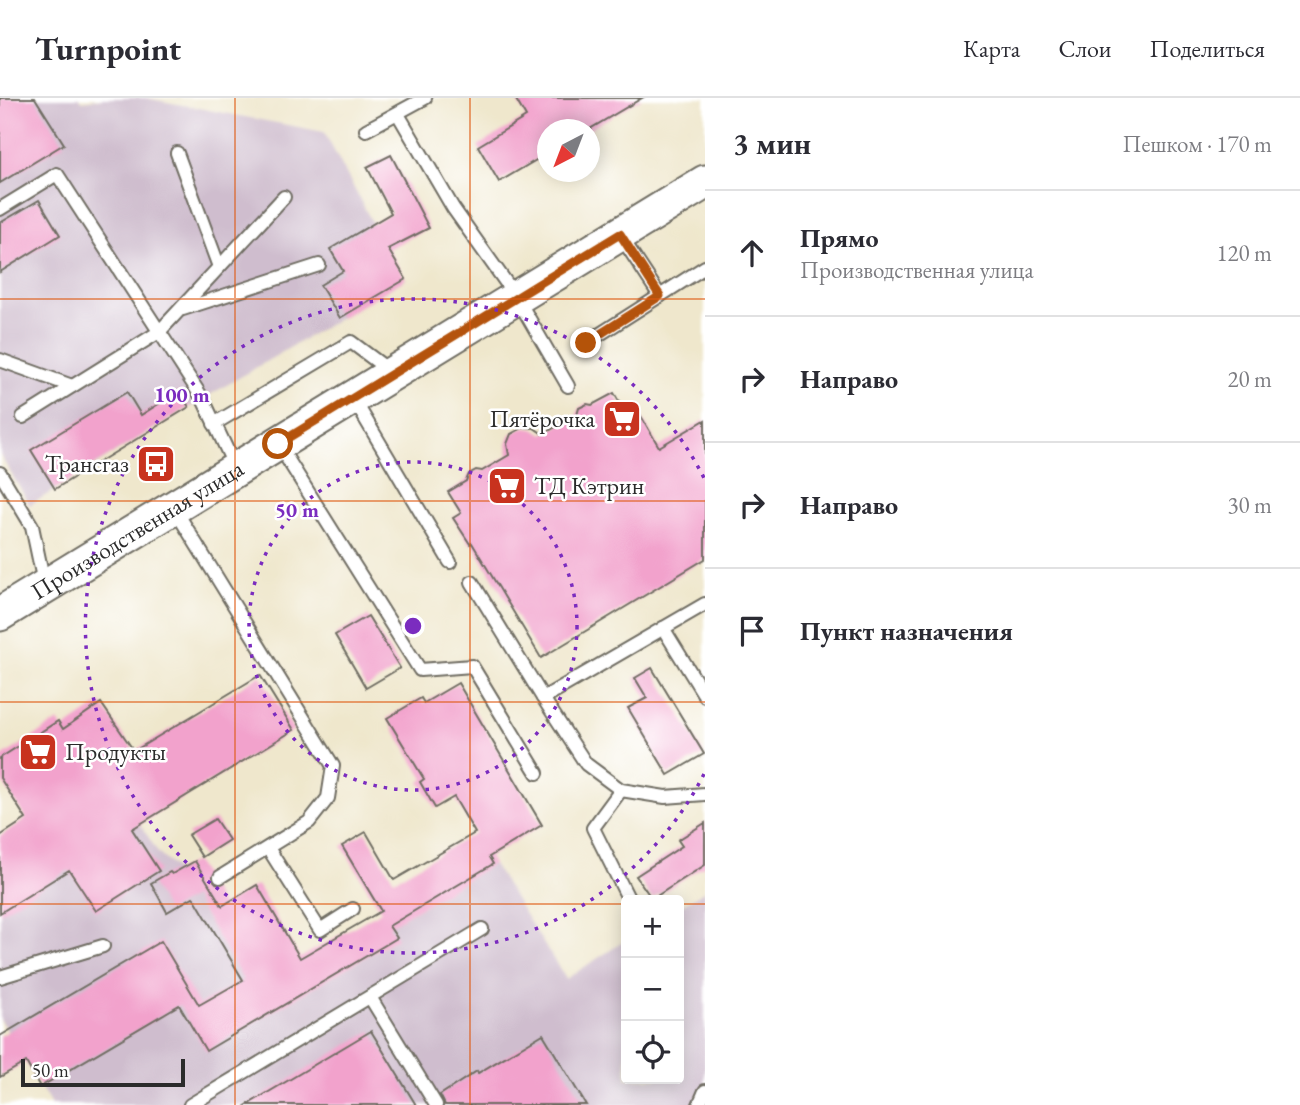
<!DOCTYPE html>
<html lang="ru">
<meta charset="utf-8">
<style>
:root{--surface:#fff;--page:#f2f2f3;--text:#2b2b33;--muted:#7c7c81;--line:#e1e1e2}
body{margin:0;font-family:"EB Garamond",serif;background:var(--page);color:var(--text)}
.controls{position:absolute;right:21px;bottom:21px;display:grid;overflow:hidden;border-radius:7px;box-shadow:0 4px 18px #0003}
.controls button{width:63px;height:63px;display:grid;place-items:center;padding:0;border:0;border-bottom:2px solid var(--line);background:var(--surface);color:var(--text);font:35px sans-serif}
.compass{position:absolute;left:537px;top:21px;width:63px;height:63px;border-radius:50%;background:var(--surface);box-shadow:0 4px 18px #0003;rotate:222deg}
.scale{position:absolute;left:21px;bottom:18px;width:164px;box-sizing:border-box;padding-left:7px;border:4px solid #2b2b2b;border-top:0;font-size:19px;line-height:24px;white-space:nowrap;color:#2b2b2b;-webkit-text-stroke:5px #fff;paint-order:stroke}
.stop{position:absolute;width:21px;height:21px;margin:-16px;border:5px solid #b45309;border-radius:50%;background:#fff}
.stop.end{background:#b45309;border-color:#fff;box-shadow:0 2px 7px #0008}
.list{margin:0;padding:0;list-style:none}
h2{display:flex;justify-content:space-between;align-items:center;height:91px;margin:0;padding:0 28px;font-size:30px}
h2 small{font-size:23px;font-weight:400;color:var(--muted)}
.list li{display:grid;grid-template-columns:46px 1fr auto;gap:21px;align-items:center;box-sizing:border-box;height:126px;padding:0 28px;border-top:2px solid var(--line)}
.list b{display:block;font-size:26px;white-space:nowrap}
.list p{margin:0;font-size:23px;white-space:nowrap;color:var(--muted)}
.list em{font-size:23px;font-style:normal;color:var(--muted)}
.icon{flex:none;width:38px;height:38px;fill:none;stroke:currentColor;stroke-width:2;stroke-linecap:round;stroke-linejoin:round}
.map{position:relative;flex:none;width:705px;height:1007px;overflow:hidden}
header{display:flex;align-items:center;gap:42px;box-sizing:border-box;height:98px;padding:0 35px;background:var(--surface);border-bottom:2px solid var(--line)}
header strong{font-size:33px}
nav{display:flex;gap:38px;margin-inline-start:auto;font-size:24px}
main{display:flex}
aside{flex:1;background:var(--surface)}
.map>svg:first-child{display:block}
.industrial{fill:#cfbdce}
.building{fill:#f2a2cc}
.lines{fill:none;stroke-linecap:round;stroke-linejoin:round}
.lane-casing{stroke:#706d63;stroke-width:16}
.secondary-casing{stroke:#706d63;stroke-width:37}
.lane{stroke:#fff;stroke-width:12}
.secondary{stroke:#fff;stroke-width:33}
.route{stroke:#b45309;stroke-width:9}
.grid{fill:none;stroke:#df570e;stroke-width:2;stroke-opacity:0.55}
.ring{fill:none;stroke:#7b2cbf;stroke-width:3.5;stroke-dasharray:3.5 7}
.labels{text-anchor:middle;stroke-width:5;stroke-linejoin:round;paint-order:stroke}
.poi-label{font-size:24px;fill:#2b2b2b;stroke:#fff;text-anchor:end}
.street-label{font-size:24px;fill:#2b2b2b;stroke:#fff}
.centre{fill:#7b2cbf;stroke:#fff;stroke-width:3.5}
.ring-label{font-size:21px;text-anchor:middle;font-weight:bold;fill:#7b2cbf;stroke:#fff;stroke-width:5;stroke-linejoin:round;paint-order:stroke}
</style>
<header>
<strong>Turnpoint</strong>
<nav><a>Карта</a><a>Слои</a><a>Поделиться</a></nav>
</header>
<main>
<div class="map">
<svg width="705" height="1007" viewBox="0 0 705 1007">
<rect width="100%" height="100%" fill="#fff"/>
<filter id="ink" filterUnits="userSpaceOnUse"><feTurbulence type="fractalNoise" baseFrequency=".0143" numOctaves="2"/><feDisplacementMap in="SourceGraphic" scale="14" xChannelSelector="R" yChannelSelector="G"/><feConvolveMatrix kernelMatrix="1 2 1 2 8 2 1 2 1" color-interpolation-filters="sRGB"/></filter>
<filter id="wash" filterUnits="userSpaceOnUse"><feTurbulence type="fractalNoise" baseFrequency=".00686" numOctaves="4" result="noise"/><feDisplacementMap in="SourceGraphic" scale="28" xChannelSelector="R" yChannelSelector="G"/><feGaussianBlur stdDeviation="1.57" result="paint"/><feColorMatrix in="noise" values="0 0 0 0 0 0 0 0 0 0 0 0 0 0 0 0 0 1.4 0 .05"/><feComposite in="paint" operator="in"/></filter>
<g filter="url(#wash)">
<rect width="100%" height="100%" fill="#efe7cc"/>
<g class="industrial">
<polygon points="0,0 79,0 83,3 103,0 146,0 324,34 373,126 406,181 203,301 30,407 0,357"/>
<polygon points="105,670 159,756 178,773 265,918 396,841 389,828 493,766 566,881 626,842 626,981 679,981 679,809 705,792 705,1007 51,1007 0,921 0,738"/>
</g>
<g id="blocks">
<g class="building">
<polygon points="0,0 35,0 64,46 0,85"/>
<polygon points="515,0 642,0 588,32 548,32 548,55 499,84 478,48 526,19"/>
<polygon points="391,57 429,130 388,151 406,181 340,220 320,187 343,173 330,151 391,115 367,69"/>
<polygon points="39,102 60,137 0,174 0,125"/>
<polygon points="179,293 189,309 55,391 31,352 127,294 141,317"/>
<polygon points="614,295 628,319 638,313 659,349 705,322 705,461 541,560 472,445 470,446 453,420 461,415 448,394 466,383 469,376 476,372 482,373 509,357 507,346 511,336 524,329 534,330 543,336 577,317 579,310 587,306 592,307"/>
<polygon points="368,518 400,570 366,590 335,537"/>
<polygon points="652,570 704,656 668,677 628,610 647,600 635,580"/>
<polygon points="260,577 294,632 132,731 159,773 96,813 69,772 0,815 0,738 26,721 0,680 0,660 58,623 63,631 101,605 134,653"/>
<polygon points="458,585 542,727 489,759 493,766 389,828 397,840 206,953 179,907 40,989 26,964 0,979 0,938 161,843 199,907 243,882 195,801 193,799 167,814 151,785 170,774 172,776 195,763 222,808 257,787 300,860 381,813 342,748 366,734 394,782 475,735 454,699 435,710 420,684 424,681 387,620 421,600 424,605"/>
<polygon points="215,721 229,742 202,759 188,737"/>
<polygon points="705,725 705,767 652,801 636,778 682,748 678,742"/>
<polygon points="371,933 416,1007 247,1007"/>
<polygon points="543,936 586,1007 445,1007 440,997 477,973 478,975"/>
</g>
</g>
</g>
<g filter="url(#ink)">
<use href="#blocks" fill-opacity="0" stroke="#706d63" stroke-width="2"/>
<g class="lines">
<g class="lane-casing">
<g id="lane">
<polyline points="398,16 453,110 517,200 568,288"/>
<polyline points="366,32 425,0"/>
<polyline points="177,55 219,169"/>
<polyline points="0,111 57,76 203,301 236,371"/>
<polyline points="620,137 660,198"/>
<polyline points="183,211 319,167"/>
<polyline points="586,245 705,169"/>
<polyline points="0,262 72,288"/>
<polyline points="353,300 450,464"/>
<polyline points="23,319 159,234 284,99"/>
<polyline points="214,326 351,244 391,274"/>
<polyline points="278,346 420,572 472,568 537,675"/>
<polyline points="0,375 32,428 44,485"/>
<polyline points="174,410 333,668 328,700 309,724 220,779"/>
<polyline points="472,484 543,600 586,666 621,692 665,699 705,696"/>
<polyline points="663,530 705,598"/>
<polyline points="543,600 705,506"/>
<polyline points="621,692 593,730 629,802"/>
<polyline points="268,750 320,832 353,811"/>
<polyline points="0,879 103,848"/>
<polyline points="370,899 436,1007"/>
<polyline points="190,1007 482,831"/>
<polyline points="699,1007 705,993"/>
</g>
</g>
<g class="secondary-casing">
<g id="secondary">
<path id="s1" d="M0,516L705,84"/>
</g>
</g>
<use href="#lane" class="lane"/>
<use href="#secondary" class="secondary"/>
</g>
</g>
<g class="lines" filter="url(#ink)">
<polyline class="route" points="278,346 620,136 660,198 586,245"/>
</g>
<path class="grid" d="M235,0V1007M470,0V1007M0,201H705M0,403H705M0,604H705M0,806H626M679,806H705"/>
<g class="ring">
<circle cx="413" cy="528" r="164"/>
<path d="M704 676A327 327 0 1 1 704 380"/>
</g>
<defs>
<g id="supermarket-square" transform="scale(2.0125)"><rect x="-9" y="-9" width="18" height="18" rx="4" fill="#c8321e" stroke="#fff"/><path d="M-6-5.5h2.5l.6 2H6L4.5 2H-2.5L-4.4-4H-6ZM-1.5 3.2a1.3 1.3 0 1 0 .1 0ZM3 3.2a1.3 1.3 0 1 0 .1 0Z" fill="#fff"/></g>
<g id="bus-square" transform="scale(2.0125)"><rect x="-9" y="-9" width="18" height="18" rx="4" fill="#c8321e" stroke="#fff"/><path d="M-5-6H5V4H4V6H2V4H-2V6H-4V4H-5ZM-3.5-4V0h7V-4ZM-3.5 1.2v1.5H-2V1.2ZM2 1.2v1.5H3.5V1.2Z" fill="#fff"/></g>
</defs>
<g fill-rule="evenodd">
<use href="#supermarket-square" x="622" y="321"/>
<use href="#bus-square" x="156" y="366"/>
<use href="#supermarket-square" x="507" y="388"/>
<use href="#supermarket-square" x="38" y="654"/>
</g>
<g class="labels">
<g class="poi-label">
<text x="595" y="329">Пятёрочка</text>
<text x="129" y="374">Трансгаз</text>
<text x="534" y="396" text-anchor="start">ТД Кэтрин</text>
<text x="65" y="662" text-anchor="start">Продукты</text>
</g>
<g class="street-label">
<text dy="8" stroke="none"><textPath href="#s1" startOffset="161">Производственная улица</textPath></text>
</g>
</g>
<circle cx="413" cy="528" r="10" class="centre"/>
<g class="ring-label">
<text x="182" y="304">100 m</text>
<text x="297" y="419">50 m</text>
</g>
</svg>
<div class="controls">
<button>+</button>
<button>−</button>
<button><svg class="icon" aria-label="locate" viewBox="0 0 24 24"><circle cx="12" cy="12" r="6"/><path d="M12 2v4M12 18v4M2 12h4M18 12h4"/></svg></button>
</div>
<svg class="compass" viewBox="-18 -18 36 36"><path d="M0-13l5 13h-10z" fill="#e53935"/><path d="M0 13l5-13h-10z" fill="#7c7c81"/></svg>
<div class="scale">50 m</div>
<div class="stop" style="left:278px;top:346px"></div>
<div class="stop end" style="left:586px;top:245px"></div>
</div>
<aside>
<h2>3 мин<small>Пешком · 170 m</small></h2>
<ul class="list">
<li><svg class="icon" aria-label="ahead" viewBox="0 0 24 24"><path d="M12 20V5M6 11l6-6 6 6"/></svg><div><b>Прямо</b><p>Производственная улица</p></div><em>120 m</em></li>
<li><svg class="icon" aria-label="right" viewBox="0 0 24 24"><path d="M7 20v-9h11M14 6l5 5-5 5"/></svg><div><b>Направо</b></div><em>20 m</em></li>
<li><svg class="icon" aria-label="right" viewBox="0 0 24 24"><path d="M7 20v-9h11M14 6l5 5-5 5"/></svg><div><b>Направо</b></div><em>30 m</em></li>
<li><svg class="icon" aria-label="arrive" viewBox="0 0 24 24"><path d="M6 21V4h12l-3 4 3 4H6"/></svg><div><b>Пункт назначения</b></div></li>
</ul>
</aside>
</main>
